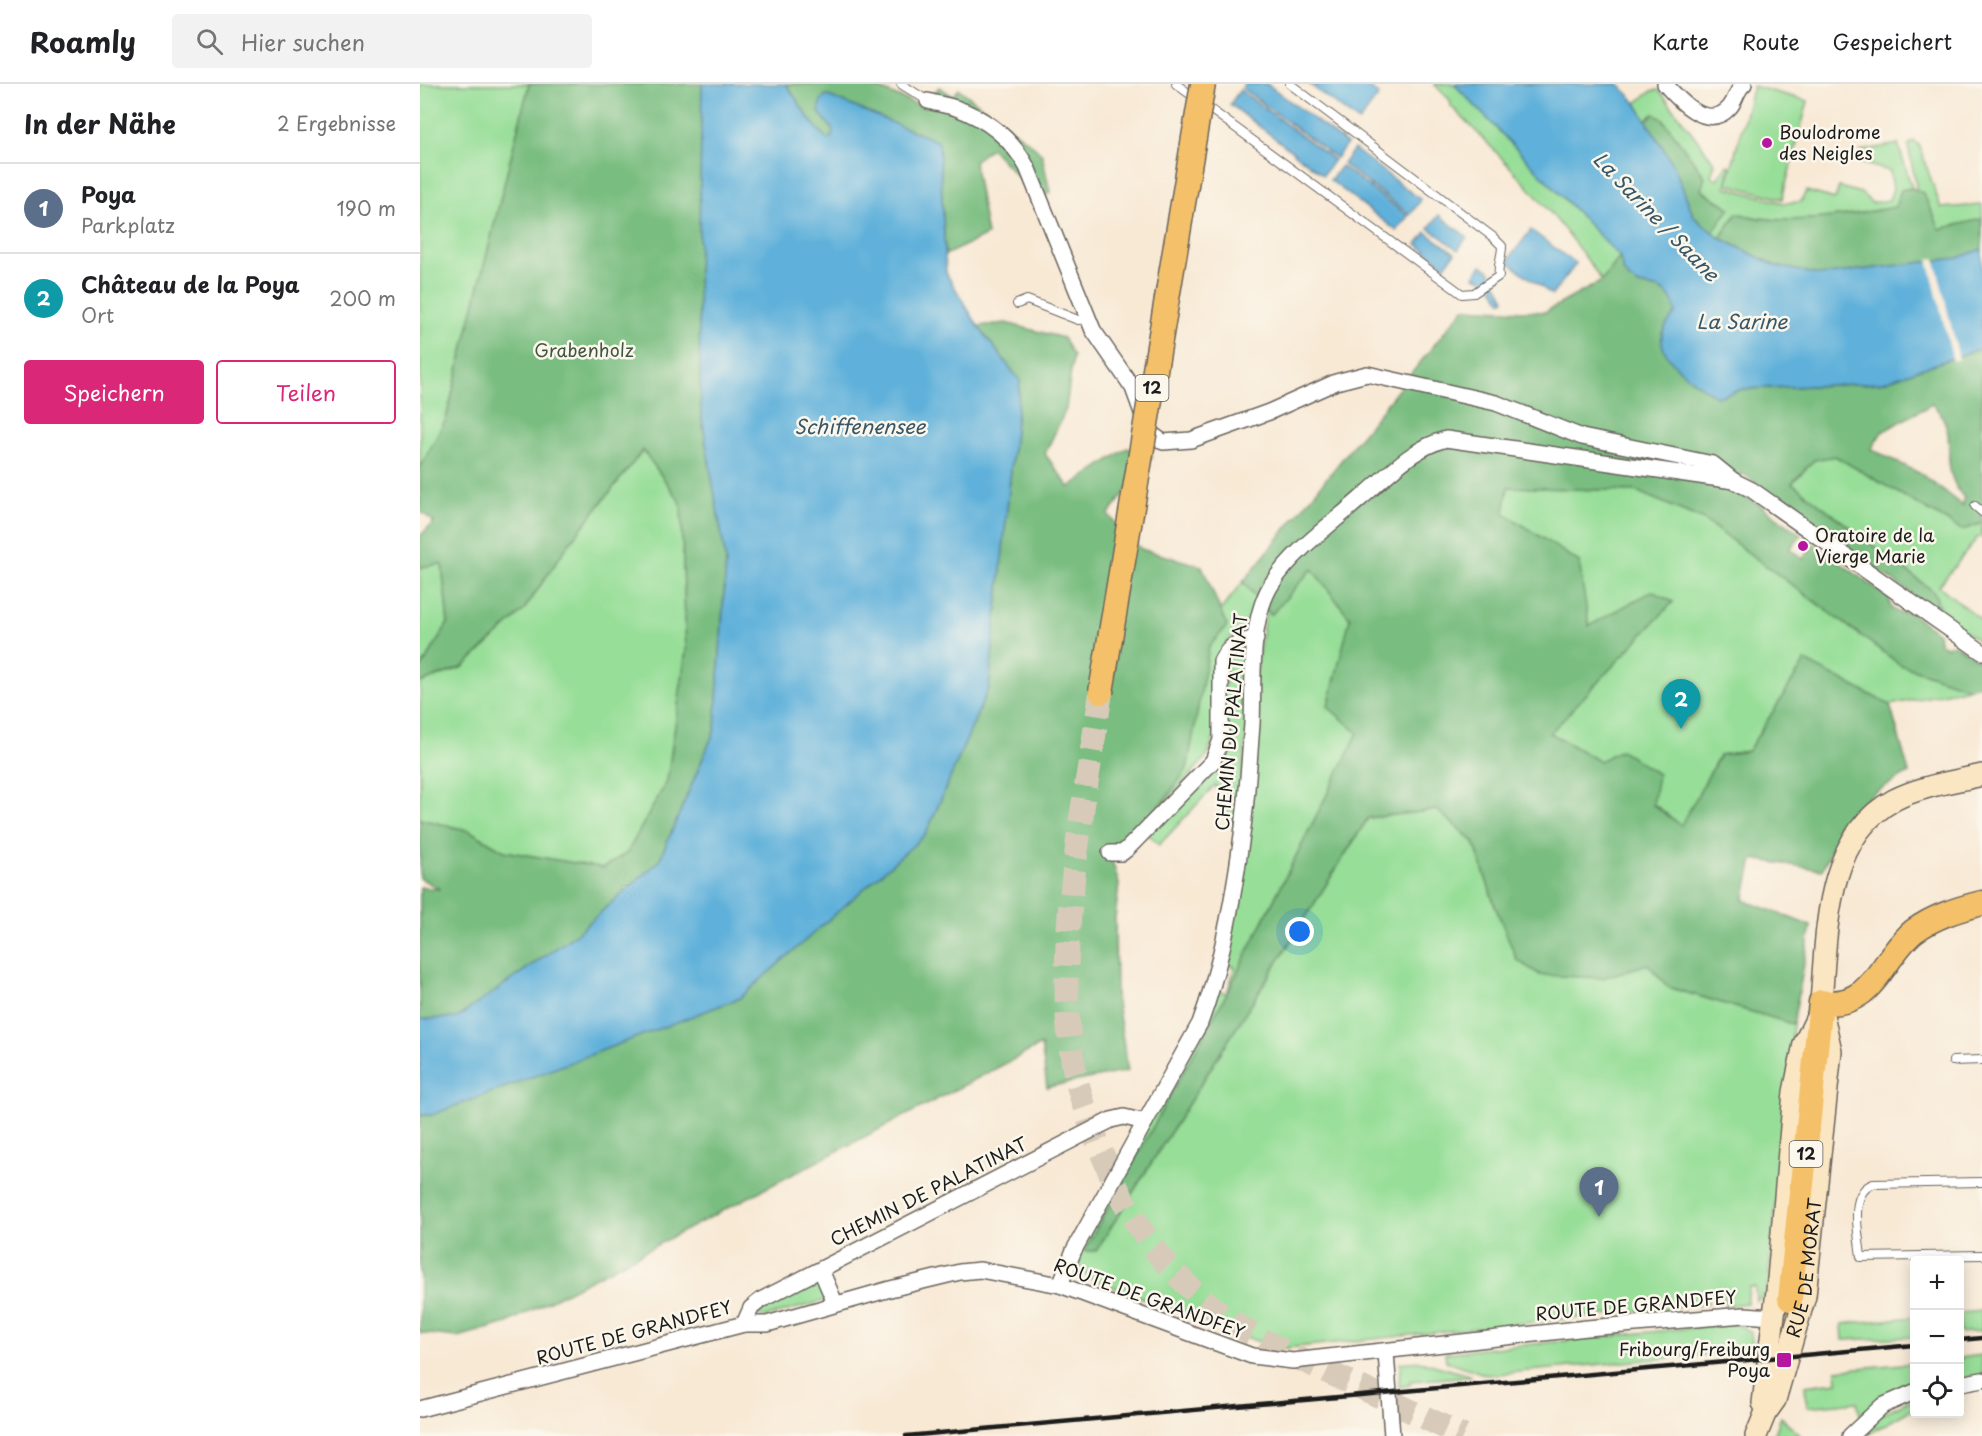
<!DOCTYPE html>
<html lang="de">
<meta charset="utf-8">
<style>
:root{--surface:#fff;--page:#f2f2f2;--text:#202124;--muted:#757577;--line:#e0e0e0;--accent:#db2777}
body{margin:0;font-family:"Playpen Sans",sans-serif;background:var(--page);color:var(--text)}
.controls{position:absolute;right:18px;bottom:18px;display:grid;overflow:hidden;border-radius:6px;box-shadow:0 3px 15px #0003}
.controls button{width:54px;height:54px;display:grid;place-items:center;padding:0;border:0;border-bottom:2px solid var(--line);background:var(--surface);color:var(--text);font:30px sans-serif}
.you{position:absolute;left:880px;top:848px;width:21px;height:21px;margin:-15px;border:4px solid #fff;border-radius:50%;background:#1a73e8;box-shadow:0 0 0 9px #1a73e833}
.badge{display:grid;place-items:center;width:39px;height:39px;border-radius:50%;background:var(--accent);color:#fff;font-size:20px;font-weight:700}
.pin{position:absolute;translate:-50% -50px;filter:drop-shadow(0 2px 3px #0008)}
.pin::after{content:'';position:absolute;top:32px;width:21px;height:18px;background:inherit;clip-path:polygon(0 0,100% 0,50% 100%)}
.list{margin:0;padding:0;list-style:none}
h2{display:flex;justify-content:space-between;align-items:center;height:78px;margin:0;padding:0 24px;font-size:26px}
h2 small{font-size:20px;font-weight:400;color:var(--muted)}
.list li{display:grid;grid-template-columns:39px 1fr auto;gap:18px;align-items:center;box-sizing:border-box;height:90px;padding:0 24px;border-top:2px solid var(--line)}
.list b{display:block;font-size:22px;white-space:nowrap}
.list p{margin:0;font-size:20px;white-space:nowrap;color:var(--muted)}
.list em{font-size:20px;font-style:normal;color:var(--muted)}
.actions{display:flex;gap:12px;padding:18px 24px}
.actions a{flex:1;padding:14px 0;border:2px solid var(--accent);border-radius:6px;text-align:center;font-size:21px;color:var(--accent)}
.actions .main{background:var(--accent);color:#fff}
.icon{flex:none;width:33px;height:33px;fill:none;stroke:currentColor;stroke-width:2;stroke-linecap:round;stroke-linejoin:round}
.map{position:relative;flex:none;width:1562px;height:1352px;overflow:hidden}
header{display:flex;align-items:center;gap:36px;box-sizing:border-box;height:84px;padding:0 30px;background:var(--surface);border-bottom:2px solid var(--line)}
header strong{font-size:28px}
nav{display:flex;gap:33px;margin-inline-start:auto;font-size:21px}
.search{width:420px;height:54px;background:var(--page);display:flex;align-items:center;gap:15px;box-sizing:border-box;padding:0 21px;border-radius:6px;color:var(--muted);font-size:22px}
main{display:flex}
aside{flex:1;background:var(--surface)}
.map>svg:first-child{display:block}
.green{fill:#97de98;stroke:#5a7d5a;stroke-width:1.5}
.forest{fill:#79bd80;stroke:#4a6c4e;stroke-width:1.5;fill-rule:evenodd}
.water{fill:#5fb0da;stroke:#3e667b;stroke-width:1.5}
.pier{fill:#f8e9d5}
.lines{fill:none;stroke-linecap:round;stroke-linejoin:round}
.primary-tunnel{stroke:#d7cab9;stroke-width:24;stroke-dasharray:24 12;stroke-linecap:butt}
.lane-casing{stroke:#69645d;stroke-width:10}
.street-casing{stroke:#69645d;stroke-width:18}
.secondary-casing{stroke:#69645d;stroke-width:24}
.primary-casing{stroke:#69645d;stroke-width:27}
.lane{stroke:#fff;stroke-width:8}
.street{stroke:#fff;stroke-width:15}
.secondary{stroke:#fbe6c3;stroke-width:21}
.primary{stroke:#f4c16a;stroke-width:24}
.rail{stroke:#1c1c1c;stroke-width:4.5}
.primary-bridge-casing{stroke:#69645d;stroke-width:27;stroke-linecap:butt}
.primary-bridge{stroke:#f4c16a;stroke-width:24}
.poi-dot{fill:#b5179e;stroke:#fbf7ec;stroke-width:2}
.labels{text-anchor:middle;stroke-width:5;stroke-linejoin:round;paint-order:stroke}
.shield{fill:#fbf7ec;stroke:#5f5e5a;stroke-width:1.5}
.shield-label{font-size:16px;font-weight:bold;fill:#1c1c1c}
.poi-label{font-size:18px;fill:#1c1c1c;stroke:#fbf7ec;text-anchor:start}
.park-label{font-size:18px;fill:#415641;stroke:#fbf7ec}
.street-label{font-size:18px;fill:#1c1c1c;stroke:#fbf7ec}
.water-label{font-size:20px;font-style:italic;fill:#375768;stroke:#fbf7ec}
</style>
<header>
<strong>Roamly</strong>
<div class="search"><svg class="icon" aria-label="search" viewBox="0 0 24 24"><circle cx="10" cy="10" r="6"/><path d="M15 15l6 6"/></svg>Hier suchen</div>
<nav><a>Karte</a><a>Route</a><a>Gespeichert</a></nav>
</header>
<main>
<aside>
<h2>In der Nähe<small>2 Ergebnisse</small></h2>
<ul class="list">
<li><span class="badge" style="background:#5c6f8a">1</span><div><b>Poya</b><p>Parkplatz</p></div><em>190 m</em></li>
<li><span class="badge" style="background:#0f9aa8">2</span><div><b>Château de la Poya</b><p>Ort</p></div><em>200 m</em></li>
</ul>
<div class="actions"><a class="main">Speichern</a><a>Teilen</a></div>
</aside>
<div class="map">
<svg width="1562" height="1352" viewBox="0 0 1562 1352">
<rect width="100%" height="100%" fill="#fbf7ec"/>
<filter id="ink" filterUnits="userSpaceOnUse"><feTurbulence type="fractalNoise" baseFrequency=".0167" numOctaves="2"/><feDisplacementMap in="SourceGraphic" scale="12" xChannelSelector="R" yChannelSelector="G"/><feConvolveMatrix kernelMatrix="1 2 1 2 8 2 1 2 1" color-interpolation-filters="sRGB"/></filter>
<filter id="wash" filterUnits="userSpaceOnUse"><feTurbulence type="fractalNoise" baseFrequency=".008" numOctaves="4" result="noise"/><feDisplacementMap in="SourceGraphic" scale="24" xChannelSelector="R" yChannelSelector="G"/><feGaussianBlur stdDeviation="1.35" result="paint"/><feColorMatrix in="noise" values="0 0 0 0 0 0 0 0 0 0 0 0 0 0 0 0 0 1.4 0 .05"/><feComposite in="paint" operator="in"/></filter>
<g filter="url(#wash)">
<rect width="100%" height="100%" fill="#f8e9d5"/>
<g class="green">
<polygon points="0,0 109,0 26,335 0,384"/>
<path d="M1014,0H1034L1200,173L1182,197C1139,133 1086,77 1031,22L1030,16Z"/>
<polygon points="1333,2 1388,17 1362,115 1307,100"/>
<path d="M1239,6L1295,79L1291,92L1297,95L1307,81L1310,82L1306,103L1363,119L1381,118L1386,107L1415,115L1419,103L1441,109L1452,119L1469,116L1473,104L1470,87L1437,78L1441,67L1478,60L1492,104L1481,106L1476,123C1430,131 1361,144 1317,129L1300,154L1293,148L1310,124L1280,105L1234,30L1224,37L1216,19L1232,7Z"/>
<polygon points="1494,57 1499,61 1521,124 1562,121 1562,135 1520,145 1503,109 1497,107 1488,61"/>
<polygon points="223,366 261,418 266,567 247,697 207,769 183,784 84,767 50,747 0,735 0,599 43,583 103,527 148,461"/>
<polygon points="1415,372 1542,446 1562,439 1562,454 1559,452 1519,502 1562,537 1562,559 1517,528 1514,508 1372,399 1394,376"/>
<polygon points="1088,403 1216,407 1284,436 1481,581 1549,604 1470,621 1385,578 1328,667 1299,671 1262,742 1179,677 1130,649 1253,518 1232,507 1169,543 1084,429"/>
<polygon points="22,480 28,540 0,586 0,483"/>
<polygon points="892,485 931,534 908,622 938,649 807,909 665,1167 676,1167 948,734 1017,726 1054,758 1075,822 1097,876 1182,894 1228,880 1248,903 1373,940 1348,1200 1346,1209 1336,1217 1335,1203 1329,1203 1327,1219 1305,1222 1303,1207 1287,1208 1287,1220 867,1264 847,1261 670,1194 654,1178 796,906 807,909 815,883 803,879 839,567 846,525 851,530"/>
<polygon points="823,498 839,517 832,535 803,562 795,651 788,671 733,732 767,685 789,562 807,542 799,528"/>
<polygon points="824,564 830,569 827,645 816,746 795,701 739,761 728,750 796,679 807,579 815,566"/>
<polygon points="397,1194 407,1216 345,1233 338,1231 339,1225"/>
<polygon points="1562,1227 1562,1247 1540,1249 1540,1229"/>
<polygon points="1494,1233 1494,1253 1423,1256 1422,1240"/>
<polygon points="1317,1239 1331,1249 1333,1266 1067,1291 1026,1277 1025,1269"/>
<polygon points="1562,1271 1562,1291 1540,1295 1540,1274"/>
<polygon points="1000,1277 1052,1292 990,1297 990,1301 979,1303 980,1279"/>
<polygon points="1494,1279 1494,1304 1465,1313 1440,1331 1437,1318 1387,1323 1385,1302 1417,1298 1416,1286"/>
<polygon points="1494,1314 1494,1324 1445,1352 1436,1352 1457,1332"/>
<polygon points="1361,1333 1381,1352 1354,1352"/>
</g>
<g class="forest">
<polygon points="109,0 282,0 284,4 281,330 306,477 295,646 239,777 156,850 37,934 0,935 0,803 20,805 0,794 0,735 50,747 84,767 183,784 207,769 247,697 266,567 261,419 223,366 148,461 103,527 43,583 0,599 0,586 28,539 22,480 0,483 0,452 14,438 0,427 0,384 26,335"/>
<polygon points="366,0 448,0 503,23 519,3 533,12 539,5 615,63 622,71 630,108 619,116 571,64 554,77 567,151 525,171 519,58 413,46 412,54 407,55 390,36"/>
<polygon points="1234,30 1243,35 1285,93 1281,106 1310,124 1293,148 1274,133 1254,82 1225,37"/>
<path d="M1492,104L1503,109L1520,145L1562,135V165L1538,174L1400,191L1356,182L1300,154L1317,129C1361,144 1430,131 1475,123L1481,106Z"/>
<path d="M1200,173C1201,178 1202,187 1206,191C1224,214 1245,189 1256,228L1242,249L1297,313L1323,305L1460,299L1562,264V439L1542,446L1415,372L1394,376L1372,399L1514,508L1520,524L1517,528L1322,389L1310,405L1340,421L1381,451L1370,465L1383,475L1394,460L1469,514L1471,524L1479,529L1489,528L1518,549L1519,558L1525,563L1534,560L1562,579V600L1549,604L1481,581L1284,436L1216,407L1088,403L1084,429L1159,478L1169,542L1232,507L1253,518L1130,649L1179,677L1201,666L1238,690L1233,721L1261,741L1300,671L1328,667L1385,577L1470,621L1489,689L1455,708L1427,732L1402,786L1333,775L1324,816L1391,842L1373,940L1248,903L1228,880L1182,894L1120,891L1097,876L1075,822L1054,758L1017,726L948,734L676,1167H664L807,909L938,649L908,623L930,534L892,485L851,531L823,498L1044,224L1125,228L1182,197ZM1512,320C1545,352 1513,377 1544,414L1543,422L1501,390L1451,365L1462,348Z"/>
<polygon points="586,239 643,254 653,272 646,325 625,370 649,403 707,364 733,372 688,431 721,465 782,482 807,542 789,563 767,685 733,732 690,769 699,800 695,835 696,912 708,987 627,1003 621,961 87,1239 38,1253 0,1249 0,1031 12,1031 506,750 569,603 600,297 558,242"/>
</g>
<g class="water">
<polygon points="282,0 366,0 390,36 407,55 412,53 413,46 399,28 401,16 406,11 519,58 526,189 558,242 600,297 569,603 506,750 320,914 12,1031 0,1031 0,935 37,934 156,850 239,777 295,646 306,477 281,330 278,197"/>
<polygon points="825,0 847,0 927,60 916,74 822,4"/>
<polygon points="889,0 944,0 959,11 939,38"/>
<path d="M1034,0H1199L1216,19L1254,82L1274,133L1300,154L1356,182L1400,191L1537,174L1562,165V264L1460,299L1323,305L1297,313C1280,302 1233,273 1243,248C1245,241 1252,234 1256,228C1245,189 1224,214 1206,191C1202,187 1201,178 1200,173Z"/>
<polygon points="820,6 914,76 903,91 810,20"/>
<polygon points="934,65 1001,116 990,131 923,80"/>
<polygon points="921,82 988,132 977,147 910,96"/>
<polygon points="1019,131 1047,153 1038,166 1009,144"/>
<polygon points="1111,146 1156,180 1132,211 1087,177"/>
<polygon points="1006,148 1035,169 1025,182 997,160"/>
<polygon points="1062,181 1070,187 1085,215 1081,217 1069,197 1054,192"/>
</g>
<g class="pier">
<polygon points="771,0 811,0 809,10 799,22"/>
<polygon points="1515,174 1539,275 1533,277 1508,175"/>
</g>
</g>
<g filter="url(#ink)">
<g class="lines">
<g class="primary-tunnel">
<path d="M681,608C664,722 632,871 654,984C660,1014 672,1046 684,1074C707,1133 741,1182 791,1222C828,1252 872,1271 914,1291C957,1311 1000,1331 1043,1352"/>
<polyline points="1355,1274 1370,1215"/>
</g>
<g class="lane-casing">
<g id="lane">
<polyline points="481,0 508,17"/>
<path d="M756,0L1042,210L1054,209L1079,192C1077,181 1082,173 1082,162L1073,153L870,0"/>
<polyline points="597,220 607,216 658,236 669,235"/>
<polyline points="1555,422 1562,428"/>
<polyline points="1533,977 1562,976"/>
<path d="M1562,1098L1453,1100C1428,1109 1439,1151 1441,1173L1562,1171"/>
</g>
</g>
<g class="street-casing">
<g id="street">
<path d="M1245,0C1258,15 1287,48 1309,24C1316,17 1316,6 1324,0"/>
<path d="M508,17C517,20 527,21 536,24C567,35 591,54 607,83L673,246L713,304L729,348L743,358L771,356L849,328L916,298L947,290L1076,319L1162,353L1293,380L1314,397"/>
<path d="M690,769H702L707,765L793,677L801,656V577C809,561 819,557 836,555"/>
<polyline points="401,1186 415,1219"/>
<path d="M640,1201L654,1166L780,939C801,883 813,817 821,758C827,719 829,679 832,640C834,598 828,535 853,498C875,465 912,440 941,414C967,392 992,364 1026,355L1314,397L1332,406L1562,568"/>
<polyline points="324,1240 331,1224 341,1216 691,1036 704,1033 725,1038"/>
<polyline points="966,1268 972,1352"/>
<polyline points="1540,1300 1562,1296"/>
<polyline points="0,1325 324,1240 347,1240 470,1205 540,1188 560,1186 640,1201 832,1272 873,1277 1167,1244 1324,1231 1353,1233"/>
<polyline points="1430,1352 1462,1322 1494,1308"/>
</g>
</g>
<g class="secondary-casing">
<g id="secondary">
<path d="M1401,918C1407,850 1404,754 1474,716C1501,702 1533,698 1562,691"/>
<polyline points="1343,1319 1357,1207 1374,1008 1384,960 1397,933"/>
<path id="s1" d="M1336,1352L1345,1330L1355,1316L1385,1212L1411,967L1403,931"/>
</g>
</g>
<g class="primary-casing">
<path id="primary" d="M1370,1215L1401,918C1453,926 1461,874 1494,847C1515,832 1538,825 1562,819"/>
</g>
<use href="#lane" class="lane"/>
<use href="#street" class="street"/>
<use href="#secondary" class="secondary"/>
<use href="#primary" class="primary"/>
<g class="rail">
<polyline points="1540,1256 1562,1254"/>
<polyline points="486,1352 1494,1261"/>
</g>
<g class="primary-bridge-casing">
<polyline id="primary-bridge" points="681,608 783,0"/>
</g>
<use href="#primary-bridge" class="primary-bridge"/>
</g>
</g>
<g class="poi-dot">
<circle cx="1347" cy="59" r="6"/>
<circle cx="1383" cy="462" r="6"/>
<rect x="1356" y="1268" width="16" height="16" rx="3"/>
</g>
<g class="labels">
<g class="shield">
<rect x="715.5" y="291" width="33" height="26" rx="4.5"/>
<rect x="1369.5" y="1057" width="33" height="26" rx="4.5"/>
</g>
<g class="shield-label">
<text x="732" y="310">12</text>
<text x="1386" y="1076">12</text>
</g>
<g class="poi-label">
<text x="1359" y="55">Boulodrome<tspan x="1359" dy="21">des Neigles</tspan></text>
<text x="1395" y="458">Oratoire de la<tspan x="1395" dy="21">Vierge Marie</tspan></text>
<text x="1350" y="1272" text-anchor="end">Fribourg/Freiburg<tspan x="1350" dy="21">Poya</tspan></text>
</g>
<g class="park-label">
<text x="164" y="273">Grabenholz</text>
</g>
<g class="street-label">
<text transform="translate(812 638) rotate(-85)" y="6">CHEMIN DU PALATINAT</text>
<text transform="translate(509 1108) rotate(-27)" y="6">CHEMIN DE PALATINAT</text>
<text dy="6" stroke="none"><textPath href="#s1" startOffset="177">RUE DE MORAT</textPath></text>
<text transform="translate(729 1215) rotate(20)" y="6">ROUTE DE GRANDFEY</text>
<text transform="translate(1216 1222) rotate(-5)" y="6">ROUTE DE GRANDFEY</text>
<text transform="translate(214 1249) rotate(-15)" y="6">ROUTE DE GRANDFEY</text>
</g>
<g class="water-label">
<text transform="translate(1236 133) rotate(46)" y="7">La Sarine / Saane</text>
<text x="1322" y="245">La Sarine</text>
<text x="440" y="350">Schiffenensee</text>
</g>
</g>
</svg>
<div class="controls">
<button>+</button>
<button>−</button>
<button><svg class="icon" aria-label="locate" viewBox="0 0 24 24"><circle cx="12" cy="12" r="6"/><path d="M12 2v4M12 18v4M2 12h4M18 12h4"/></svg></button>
</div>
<div class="you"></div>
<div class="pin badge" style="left:1179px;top:1133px;background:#5c6f8a">1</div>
<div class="pin badge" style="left:1261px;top:645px;background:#0f9aa8">2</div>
</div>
</main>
